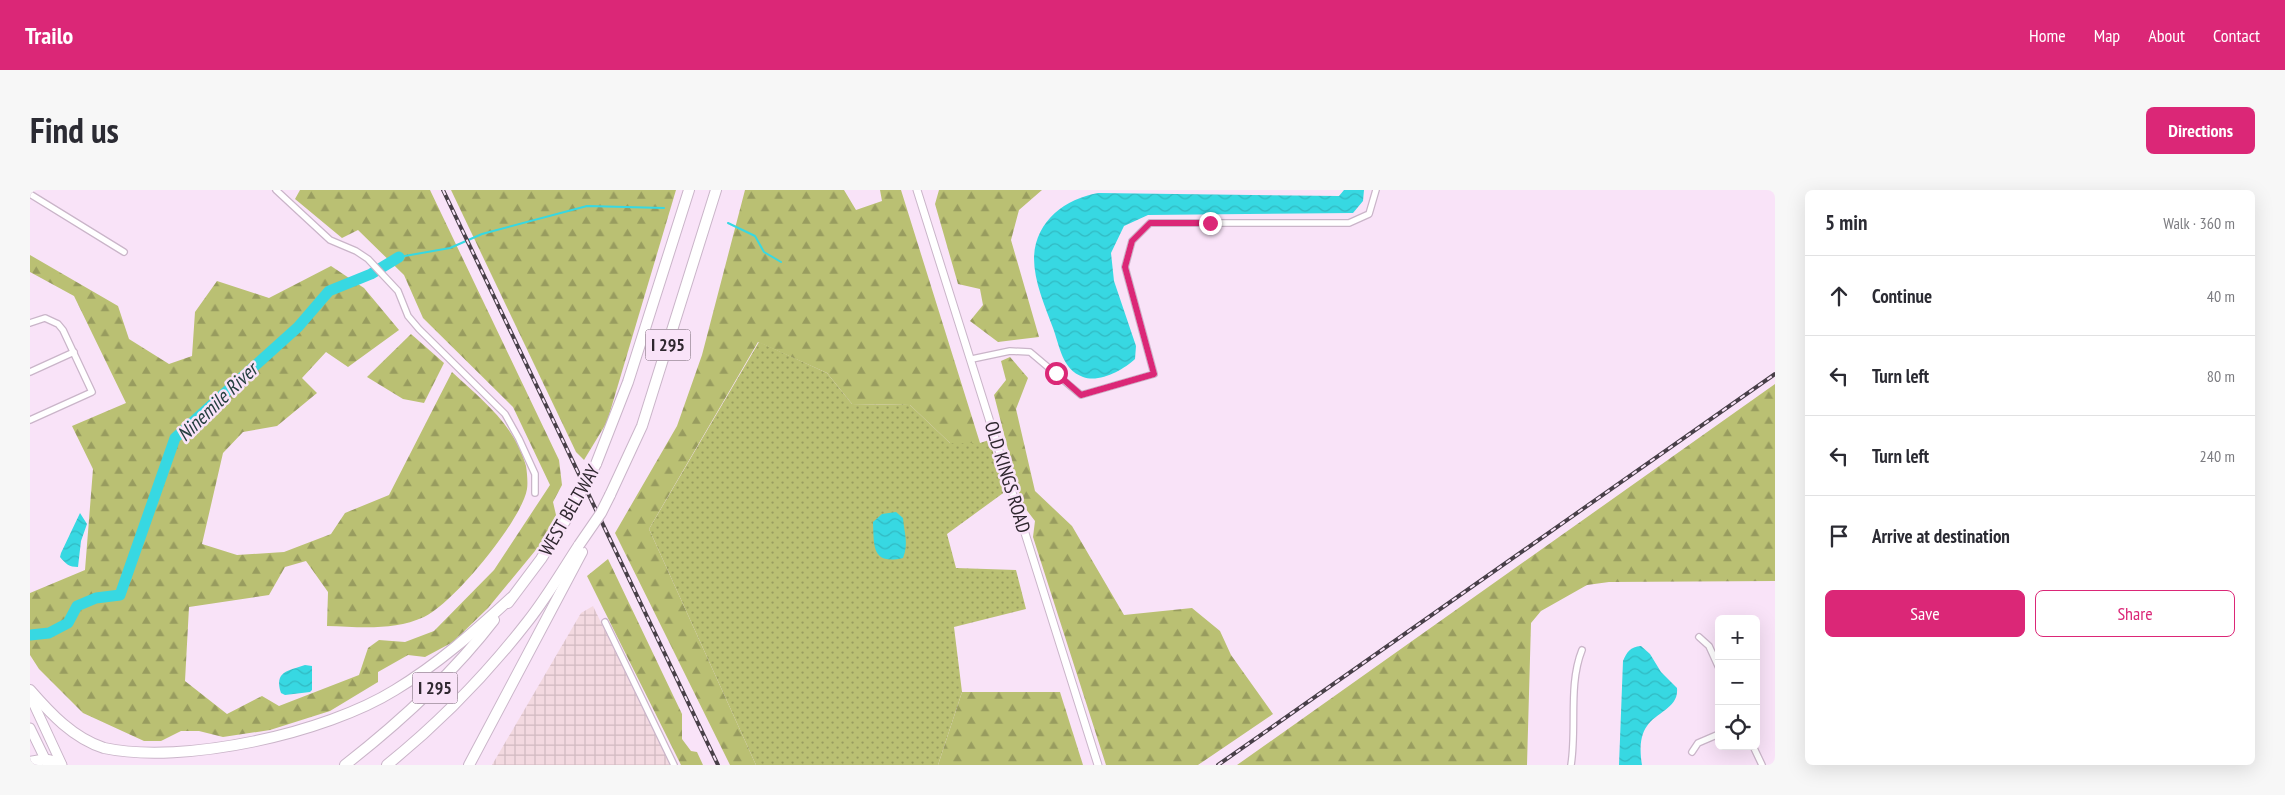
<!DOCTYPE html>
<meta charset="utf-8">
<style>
:root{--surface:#fff;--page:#f7f7f7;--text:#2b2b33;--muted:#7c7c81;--line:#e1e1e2;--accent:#db2777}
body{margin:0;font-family:"PT Sans Narrow",sans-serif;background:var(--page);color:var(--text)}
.controls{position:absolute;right:15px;bottom:15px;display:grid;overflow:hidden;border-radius:8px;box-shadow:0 5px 20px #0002}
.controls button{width:45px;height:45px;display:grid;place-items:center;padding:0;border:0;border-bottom:1px solid var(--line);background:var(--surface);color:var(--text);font:25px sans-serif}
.stop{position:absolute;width:15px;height:15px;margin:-11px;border:4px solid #db2777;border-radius:50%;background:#fff}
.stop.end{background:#db2777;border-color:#fff;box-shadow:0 1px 5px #0008}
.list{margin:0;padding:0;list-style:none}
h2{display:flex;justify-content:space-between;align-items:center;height:65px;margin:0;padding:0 20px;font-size:21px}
h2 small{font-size:16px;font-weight:400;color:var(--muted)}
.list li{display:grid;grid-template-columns:32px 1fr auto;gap:15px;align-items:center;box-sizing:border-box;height:80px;padding:0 20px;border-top:1px solid var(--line)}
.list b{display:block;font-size:19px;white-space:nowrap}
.list em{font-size:16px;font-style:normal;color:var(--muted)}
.actions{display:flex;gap:10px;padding:15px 20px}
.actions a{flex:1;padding:11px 0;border:1px solid var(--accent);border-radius:8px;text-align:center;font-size:18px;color:var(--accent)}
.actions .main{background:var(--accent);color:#fff}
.icon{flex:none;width:28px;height:28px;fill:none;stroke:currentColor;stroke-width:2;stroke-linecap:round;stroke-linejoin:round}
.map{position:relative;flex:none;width:1745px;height:575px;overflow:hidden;border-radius:8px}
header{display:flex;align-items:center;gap:30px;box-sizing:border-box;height:70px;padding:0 25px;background:var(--accent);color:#fff}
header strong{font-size:24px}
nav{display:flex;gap:28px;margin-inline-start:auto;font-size:18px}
.intro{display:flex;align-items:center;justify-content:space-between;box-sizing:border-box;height:120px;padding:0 30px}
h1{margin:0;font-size:35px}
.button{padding:12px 22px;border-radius:8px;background:var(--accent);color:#fff;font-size:18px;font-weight:700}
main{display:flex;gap:30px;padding:0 30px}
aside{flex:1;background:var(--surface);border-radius:8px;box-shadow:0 5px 20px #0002}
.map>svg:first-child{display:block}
.industrial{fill:url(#industrial-grid)}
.grass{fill:url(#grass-dots)}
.forest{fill:url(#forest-firs)}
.water{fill:url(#water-waves)}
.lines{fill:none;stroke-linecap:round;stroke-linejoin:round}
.stream{stroke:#37d8e2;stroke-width:2}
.river{stroke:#37d8e2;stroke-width:11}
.minor-casing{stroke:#cab5c9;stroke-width:8}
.tertiary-casing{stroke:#cab5c9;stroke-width:9}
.trunk-casing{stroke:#cab5c9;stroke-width:11}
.motorway-casing{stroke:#cab5c9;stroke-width:12}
.minor{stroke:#fff;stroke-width:5.5}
.tertiary{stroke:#fff;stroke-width:7}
.trunk{stroke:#fff;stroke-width:9}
.motorway{stroke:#fff;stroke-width:10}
.rail-casing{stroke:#483f48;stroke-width:4}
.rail{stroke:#f9e3f8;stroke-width:2;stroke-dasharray:5.5;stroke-linecap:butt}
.motorway-bridge-casing{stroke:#cab5c9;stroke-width:12;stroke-linecap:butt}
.motorway-bridge{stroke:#fff;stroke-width:10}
.route{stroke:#db2777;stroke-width:6}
.labels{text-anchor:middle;stroke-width:5;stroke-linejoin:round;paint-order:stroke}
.shield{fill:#f9e3f8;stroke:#6c5f6b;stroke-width:1}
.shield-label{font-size:18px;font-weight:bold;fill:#2f272f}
.street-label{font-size:19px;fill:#2f272f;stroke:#f9e3f8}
.water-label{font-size:20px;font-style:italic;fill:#253e40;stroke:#f9e3f8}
</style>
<header>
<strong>Trailo</strong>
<nav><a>Home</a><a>Map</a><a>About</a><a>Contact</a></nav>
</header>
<div class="intro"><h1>Find us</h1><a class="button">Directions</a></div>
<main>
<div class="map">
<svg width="1745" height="575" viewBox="0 0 1745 575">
<defs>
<pattern id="industrial-grid" width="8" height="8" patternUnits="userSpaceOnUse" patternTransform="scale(1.25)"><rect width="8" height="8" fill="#f3d9e0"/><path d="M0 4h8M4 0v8" fill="none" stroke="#d1bac0"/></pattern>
<pattern id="grass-dots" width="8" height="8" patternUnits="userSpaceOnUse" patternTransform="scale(1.25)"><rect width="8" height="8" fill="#bac073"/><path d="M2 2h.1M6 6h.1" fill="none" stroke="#989c5f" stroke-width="1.8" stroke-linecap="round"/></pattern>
<pattern id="forest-firs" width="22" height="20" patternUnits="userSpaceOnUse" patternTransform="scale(1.25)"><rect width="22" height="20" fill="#bac073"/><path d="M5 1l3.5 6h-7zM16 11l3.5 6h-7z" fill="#989c5f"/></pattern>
<pattern id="water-waves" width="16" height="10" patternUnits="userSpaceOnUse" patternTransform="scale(1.25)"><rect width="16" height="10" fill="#37d8e2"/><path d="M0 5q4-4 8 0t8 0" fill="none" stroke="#31b9c2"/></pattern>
</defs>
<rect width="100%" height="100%" fill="#f9e3f8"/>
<polygon class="industrial" points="563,416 640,575 462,575 551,423"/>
<polygon class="grass" points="729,152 797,183 822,214 880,215 920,253 950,253 959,250 976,301 917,344 926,378 986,380 996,419 924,437 932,502 908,575 726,575 619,339"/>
<g class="forest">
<path d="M270,0H400L529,270L532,295L523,312L526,325L514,350L458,418L423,452L395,467L378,465L348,482V492L300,521L240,540L193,547L169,541H151L131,551H114L53,523L9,479L0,465V403L55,380L63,279L42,236L96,213L44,106L0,82V65L88,116L99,149L139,174L162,166L165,122L187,91L239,108L301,76L334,98L369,140L318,177L296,162L272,188L287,203L247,236L213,242L193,263L172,354L207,365L254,362L301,344L315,323L359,305L422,182C451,209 485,235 496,276C497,282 498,293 497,299C492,330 423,414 394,427C363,441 330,437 297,436L298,402L276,371L255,377L239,405L159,417L155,491L197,524L232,506L249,516L329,485L338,458L349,450L375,452L404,441L464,380L520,295L483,217L393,128L374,85L328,40L312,48L265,9Z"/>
<polygon points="421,0 646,0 577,232 554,270 546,262"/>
<polygon points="715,0 814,0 826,20 852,11 850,0 871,0 950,253 920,253 880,215 822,214 797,183 728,152 619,339 726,575 700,575 585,343 647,236 672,165"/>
<polygon points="909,0 1012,0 989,20 981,50 1009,147 968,152 940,131 953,115 950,99 928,94 905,14"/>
<polygon points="381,144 414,173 394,213 373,209 337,187"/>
<polygon points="980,167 998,188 986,219 1005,301 1042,336 1094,425 1162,418 1190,441 1201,465 1243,524 1168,575 1076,575 1003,347 1005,331 992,314 964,205 976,190 971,171"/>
<polygon points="1745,194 1745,391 1579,392 1557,395 1511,421 1501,433 1497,575 1207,575"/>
<polygon points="578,369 652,524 652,549 661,561 667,562 673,575 651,575 557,386"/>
<polygon points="932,502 1030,502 1053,575 908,575"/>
</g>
<g class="water">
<path d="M1314,0H1334L1333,11L1323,23L1118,25L1094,36L1081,63L1084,91L1106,156L1105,169C1093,180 1070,193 1053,187C1032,179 1030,157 1023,138C1015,116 1004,92 1004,68C1005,31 1035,9 1068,3L1309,6Z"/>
<path d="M866,322L873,328C874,342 879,354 873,368C842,375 844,357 843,332L852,324Z"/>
<path d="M50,323L57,334L51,351L48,377C39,377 36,374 30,367L31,363Z"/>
<path d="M1611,456L1620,464L1631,482L1647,498C1649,518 1626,522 1617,536C1609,547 1610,563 1612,575H1589L1593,471C1597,462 1600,457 1611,456Z"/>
<path d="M275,475L282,476V500L280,502L255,505L251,503C244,481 258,481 275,475Z"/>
</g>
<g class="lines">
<g class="stream">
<polyline points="698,33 725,46 734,62 751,72"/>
<polyline points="369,67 420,58 452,44 557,16 634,18"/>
</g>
<polyline class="river" points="0,445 19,443 38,433 47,416 66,408 90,405 145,248 268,137 299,101 341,84 369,67"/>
<g class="minor-casing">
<g id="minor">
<polyline points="246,0 300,50 326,61 338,69 368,101 378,126 389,139 475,224 489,249 505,284 505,303"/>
<polyline points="0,4 94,62"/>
<polyline points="0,133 15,128 28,134 33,140 62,202 0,230"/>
<polyline points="942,169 980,161 1000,162 1051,205 1124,184 1095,77 1102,51 1120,33 1319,33 1339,24 1346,0"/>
<polyline points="0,182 44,162"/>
<polyline points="575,432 644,575"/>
<polyline points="1669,447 1679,456 1689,478"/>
<polyline points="1723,556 1732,575"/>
<polyline points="1662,562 1668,553 1689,544"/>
<path d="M1541,575C1547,538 1538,495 1552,460"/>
</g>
</g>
<g class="tertiary-casing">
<polyline id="tertiary" points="887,0 1068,575"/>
</g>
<g class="trunk-casing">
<g id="trunk">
<polyline points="0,506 32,575"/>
<polyline points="0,538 18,575"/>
</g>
</g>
<g class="motorway-casing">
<g id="motorway">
<polyline points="566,274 598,192 659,0"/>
<polyline points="580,305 612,236 686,0"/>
<polyline points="478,413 511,369 537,328"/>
<path d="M0,500C20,523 43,548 74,558C154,575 296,543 365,500C408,474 444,442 481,408"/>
<path d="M0,572C13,569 19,568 31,575"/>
<path d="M315,575C370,532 421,486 464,430"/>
<path d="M357,575C409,533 457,484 498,431C517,407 532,381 549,355"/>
<polyline points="439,575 552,362"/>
</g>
</g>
<use href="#minor" class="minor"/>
<use href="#tertiary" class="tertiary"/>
<use href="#trunk" class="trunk"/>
<use href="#motorway" class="motorway"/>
<g class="rail-casing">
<g id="rail">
<polyline points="413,0 688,575"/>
<polyline points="1188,575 1745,184"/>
</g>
</g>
<use href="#rail" class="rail"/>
<g class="motorway-bridge-casing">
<g id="motorway-bridge">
<polyline points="537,328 566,274"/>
<polyline points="549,355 571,323 580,305"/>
</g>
</g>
<use href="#motorway-bridge" class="motorway-bridge"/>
</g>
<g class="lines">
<polyline class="route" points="1026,183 1051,205 1124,184 1095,77 1102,51 1120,33 1180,33"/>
</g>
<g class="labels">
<g class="shield">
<rect x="615.5" y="139.5" width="45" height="31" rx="4"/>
<rect x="382.5" y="482.5" width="45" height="31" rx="4"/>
</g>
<g class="shield-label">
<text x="638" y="161">I 295</text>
<text x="405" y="504">I 295</text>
</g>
<g class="street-label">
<text transform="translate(978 287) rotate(73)" y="7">OLD KINGS ROAD</text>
<text transform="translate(539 320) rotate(-60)" y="7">WEST BELTWAY</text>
</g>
<g class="water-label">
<text transform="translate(187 212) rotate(-44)" y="7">Ninemile River</text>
</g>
</g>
</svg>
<div class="controls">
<button>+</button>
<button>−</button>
<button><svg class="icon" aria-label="locate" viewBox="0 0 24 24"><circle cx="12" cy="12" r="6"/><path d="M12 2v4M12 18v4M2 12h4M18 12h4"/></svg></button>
</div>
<div class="stop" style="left:1026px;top:183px"></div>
<div class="stop end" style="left:1180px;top:33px"></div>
</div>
<aside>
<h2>5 min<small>Walk · 360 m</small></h2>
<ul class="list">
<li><svg class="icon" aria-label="ahead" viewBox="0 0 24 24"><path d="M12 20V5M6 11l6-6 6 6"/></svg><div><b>Continue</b></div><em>40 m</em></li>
<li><svg class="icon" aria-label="left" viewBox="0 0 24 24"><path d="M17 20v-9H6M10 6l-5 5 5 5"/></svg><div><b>Turn left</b></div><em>80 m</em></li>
<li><svg class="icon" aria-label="left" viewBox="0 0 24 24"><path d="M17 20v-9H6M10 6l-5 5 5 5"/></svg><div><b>Turn left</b></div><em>240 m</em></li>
<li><svg class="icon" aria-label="arrive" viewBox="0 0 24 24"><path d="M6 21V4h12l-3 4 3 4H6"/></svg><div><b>Arrive at destination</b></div></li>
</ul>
<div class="actions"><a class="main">Save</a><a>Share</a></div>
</aside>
</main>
